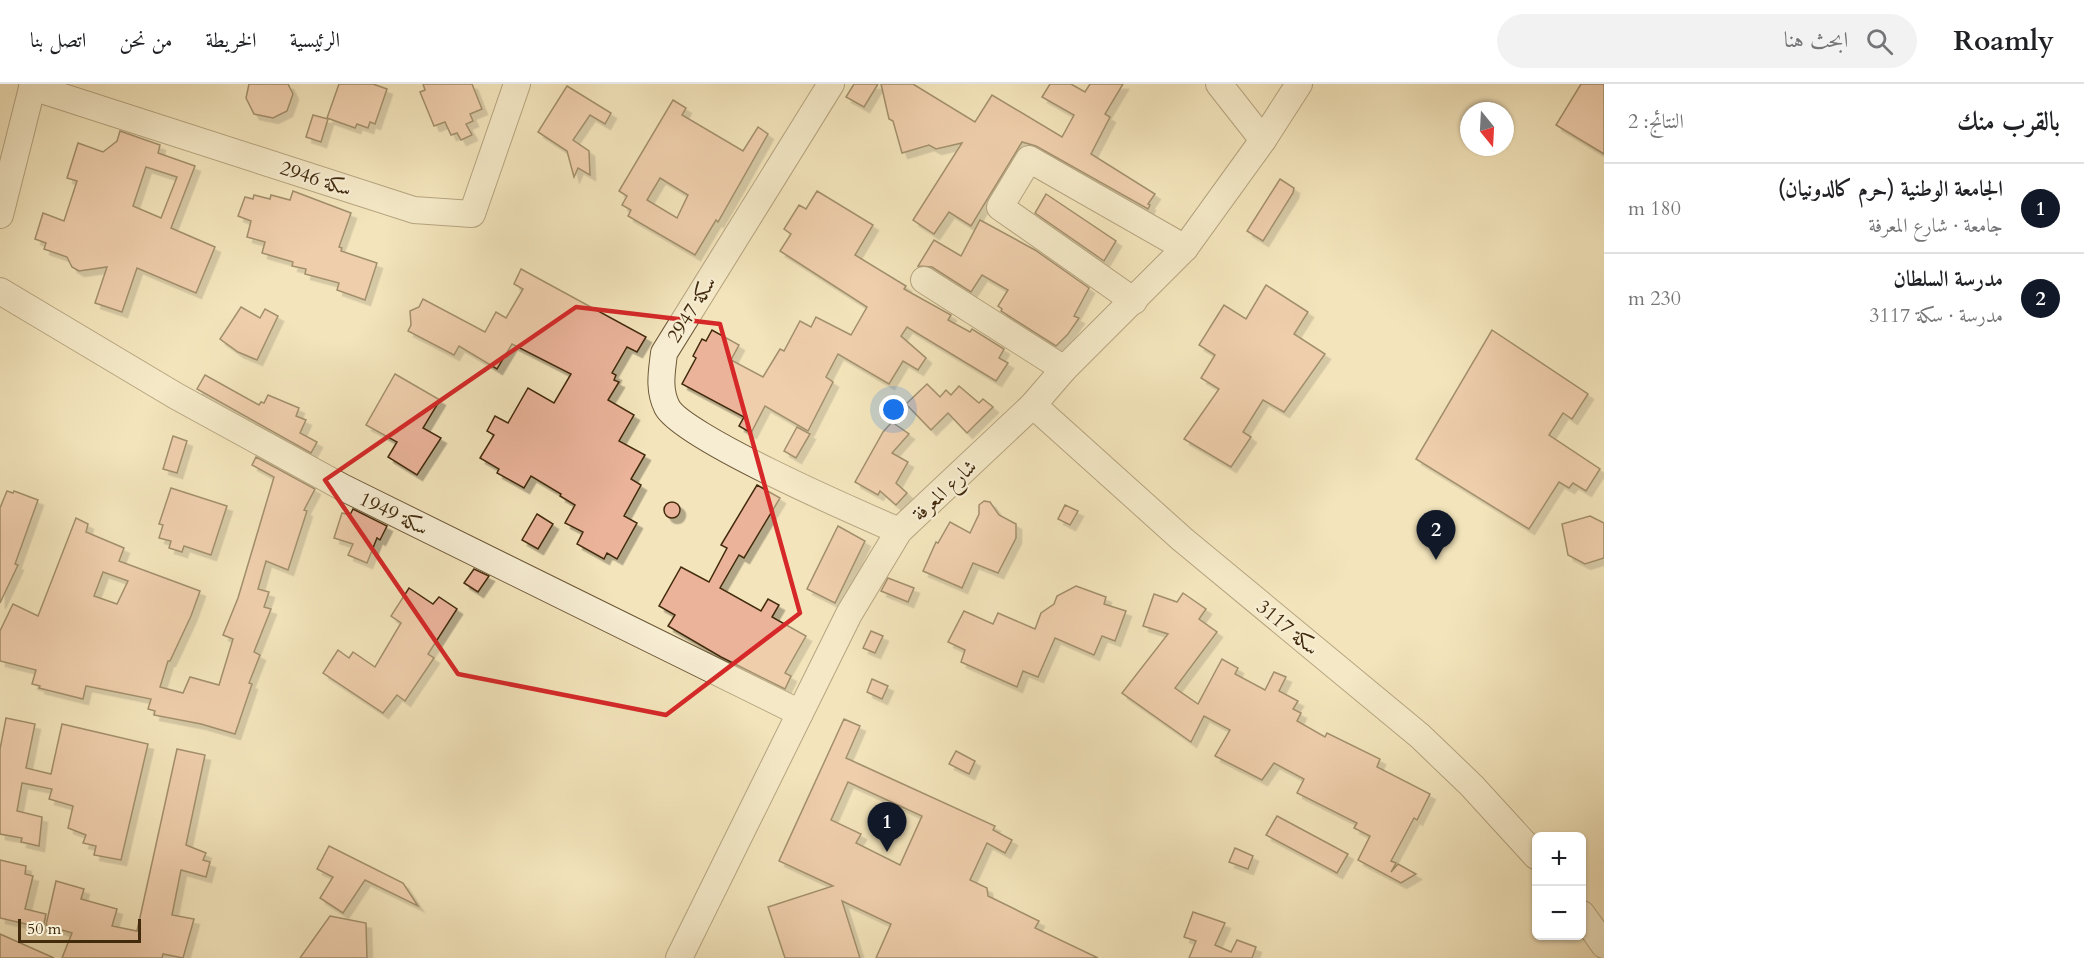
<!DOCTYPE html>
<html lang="ar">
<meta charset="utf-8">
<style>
:root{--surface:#fff;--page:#f2f2f2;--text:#202124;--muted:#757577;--line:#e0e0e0;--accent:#111827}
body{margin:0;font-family:Cardo,Amiri,serif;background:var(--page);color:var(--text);direction:rtl}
.controls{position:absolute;right:18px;bottom:18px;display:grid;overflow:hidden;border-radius:9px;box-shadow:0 2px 4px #0004}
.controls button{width:54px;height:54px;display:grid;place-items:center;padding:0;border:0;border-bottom:2px solid var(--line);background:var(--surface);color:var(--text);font:30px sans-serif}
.compass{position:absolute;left:1460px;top:18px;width:54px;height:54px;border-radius:50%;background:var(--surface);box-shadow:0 2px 4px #0004;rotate:162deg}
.scale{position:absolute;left:18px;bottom:15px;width:123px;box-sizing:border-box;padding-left:6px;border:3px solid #422b0d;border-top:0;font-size:16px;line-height:21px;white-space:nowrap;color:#422b0d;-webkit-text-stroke:4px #f7edd3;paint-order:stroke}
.you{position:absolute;left:894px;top:326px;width:21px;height:21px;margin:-15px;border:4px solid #fff;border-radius:50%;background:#1a73e8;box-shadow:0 0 0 9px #1a73e833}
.badge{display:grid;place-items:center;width:39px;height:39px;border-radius:50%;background:var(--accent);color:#fff;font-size:20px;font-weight:700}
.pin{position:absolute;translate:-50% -50px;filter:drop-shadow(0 2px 3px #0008)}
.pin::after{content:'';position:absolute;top:32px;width:21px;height:18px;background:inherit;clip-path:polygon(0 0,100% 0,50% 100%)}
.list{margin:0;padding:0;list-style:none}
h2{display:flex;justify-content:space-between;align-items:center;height:78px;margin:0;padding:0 24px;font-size:26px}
h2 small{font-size:20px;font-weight:400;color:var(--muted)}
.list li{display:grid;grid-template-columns:39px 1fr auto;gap:18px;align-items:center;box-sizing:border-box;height:90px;padding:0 24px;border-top:2px solid var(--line)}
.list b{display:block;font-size:22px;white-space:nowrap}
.list p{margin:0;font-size:20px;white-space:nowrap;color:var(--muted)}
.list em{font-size:20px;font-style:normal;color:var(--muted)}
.icon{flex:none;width:33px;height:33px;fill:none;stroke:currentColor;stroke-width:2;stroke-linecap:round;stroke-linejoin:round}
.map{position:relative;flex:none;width:1604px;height:874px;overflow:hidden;direction:ltr}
header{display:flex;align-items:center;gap:36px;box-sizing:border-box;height:84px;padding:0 30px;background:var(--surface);border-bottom:2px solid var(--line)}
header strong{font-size:28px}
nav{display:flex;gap:33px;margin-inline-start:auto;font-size:21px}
.search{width:420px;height:54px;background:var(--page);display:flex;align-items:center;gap:15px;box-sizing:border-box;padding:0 21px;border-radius:33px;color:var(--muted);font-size:22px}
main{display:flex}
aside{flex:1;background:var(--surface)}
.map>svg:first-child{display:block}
.building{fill:#eab39a;stroke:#422b0d;stroke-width:1.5;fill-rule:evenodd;filter:url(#shadow)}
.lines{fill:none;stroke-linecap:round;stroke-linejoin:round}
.minor-casing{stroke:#6e5938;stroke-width:28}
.minor{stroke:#f7edd3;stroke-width:26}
.marked{fill:none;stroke:#d62828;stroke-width:4.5;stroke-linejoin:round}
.labels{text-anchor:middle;stroke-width:4.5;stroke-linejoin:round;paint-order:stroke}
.street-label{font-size:20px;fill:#422b0d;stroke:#f7edd3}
</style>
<header>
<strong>Roamly</strong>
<div class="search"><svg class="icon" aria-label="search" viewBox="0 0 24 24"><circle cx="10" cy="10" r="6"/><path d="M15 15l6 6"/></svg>ابحث هنا</div>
<nav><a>الرئيسية</a><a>الخريطة</a><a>من نحن</a><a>اتصل بنا</a></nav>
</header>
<main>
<aside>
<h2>بالقرب منك<small>النتائج: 2</small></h2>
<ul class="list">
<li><span class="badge">1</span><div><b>الجامعة الوطنية (حرم كالدونيان)</b><p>جامعة · شارع المعرفة</p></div><em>180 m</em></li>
<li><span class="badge">2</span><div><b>مدرسة السلطان</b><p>مدرسة · سكة 3117</p></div><em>230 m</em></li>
</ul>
</aside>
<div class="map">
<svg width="1604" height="874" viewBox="0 0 1604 874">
<defs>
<filter id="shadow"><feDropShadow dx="5.5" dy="5.5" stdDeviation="0" flood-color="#0004"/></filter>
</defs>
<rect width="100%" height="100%" fill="#f3e4bb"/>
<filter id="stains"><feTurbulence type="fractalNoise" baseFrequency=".00333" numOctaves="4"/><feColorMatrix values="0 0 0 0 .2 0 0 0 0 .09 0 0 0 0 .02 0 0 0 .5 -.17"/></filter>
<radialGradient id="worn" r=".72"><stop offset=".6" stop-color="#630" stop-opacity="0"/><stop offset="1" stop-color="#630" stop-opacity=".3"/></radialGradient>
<g class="building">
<polygon points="249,0 288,0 293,10 287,27 273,34 254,30 246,14"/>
<polygon points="339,0 373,0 387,5 375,40 370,38 368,44 357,40 355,44 327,34"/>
<polygon points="423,0 472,0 482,25 470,30 473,37 466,40 472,51 461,56 457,49 451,51 445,38 434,42 420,8 425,6"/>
<polygon points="854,0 878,0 864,23 846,13"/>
<polygon points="881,0 913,0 975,38 992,11 1062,53 1074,31 1042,13 1050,0 1071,0 1085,8 1090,0 1123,0 1105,30 1110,33 1091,70 1155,110 1148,120 1150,121 1148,125 1036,62 1022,58 971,142 949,128 934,150 913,136 962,59 936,65 929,61 902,69 893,37 889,35"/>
<polygon points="1581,0 1604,0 1604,70 1556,41"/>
<polygon points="567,2 611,29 605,40 590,31 573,56 589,67 590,91 578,84 574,93 567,67 538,48"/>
<path d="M673,16L686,24L682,31L743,67L758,43L768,50L718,138L716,136L695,171L628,132L631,126L622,121L627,112L619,107ZM660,94L688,111L677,134L647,116Z"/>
<polygon points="313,31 328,35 321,58 306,53"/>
<path d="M120,47L160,61L158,69L195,82L171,144L215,163L196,209L137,184L122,228L95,219L107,183L79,187L72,183L67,173L44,165L46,159L35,155L43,129L64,137L77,97L67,94L78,59L103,68L117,57ZM146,83L177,93L161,134L133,122Z"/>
<polygon points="1280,95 1294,104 1293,109 1263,157 1247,147"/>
<polygon points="293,107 351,129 339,163 342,164 341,167 377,179 365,216 337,206 339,199 305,190 306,185 292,182 293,178 262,169 265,158 247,153 251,137 238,132 245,113 253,115 254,111 270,115 271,111 290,116"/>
<polygon points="817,107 873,141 855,171 906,202 904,205 951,231 948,236 970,248 972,245 1004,265 999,274 1008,279 996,297 907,243 901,252 926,274 918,286 903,277 889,300 838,270 826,293 833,298 808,347 765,322 751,349 739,342 744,333 682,300 696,274 693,272 702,255 706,257 712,246 739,261 731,276 763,293 780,265 784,267 800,237 811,243 816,233 851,251 867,223 780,167 791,150 784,145 799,121 806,125"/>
<polygon points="1046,110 1116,157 1104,177 1035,129"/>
<polygon points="980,136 1035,166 1089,204 1074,232 1079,234 1068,250 1056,262 1001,227 1002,225 998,222 1008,206 982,191 971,208 932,183 918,182 934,156 961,172"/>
<polygon points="521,185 646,253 637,268 627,263 612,289 616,291 614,296 619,298 608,316 634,331 619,357 645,371 631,395 641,401 624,432 637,439 617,475 607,469 604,475 577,460 583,448 565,439 575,421 560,412 561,410 531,392 524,404 497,389 499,385 480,374 494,351 487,347 495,332 508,339 528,304 554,319 571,290 512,260 497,285 459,262 454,271 408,247 411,241 410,227 419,223 423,215 485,248 496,228 506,234 516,217 523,205 514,200"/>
<polygon points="1266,201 1308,228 1294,250 1325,270 1284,328 1263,316 1243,348 1251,353 1231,383 1184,355 1219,305 1201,294 1215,271 1199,261 1224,221 1246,235"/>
<polygon points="241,223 260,234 265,225 278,232 257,276 238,268 220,255"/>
<polygon points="1492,246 1588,310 1572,335 1563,329 1549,351 1600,385 1586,407 1573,399 1569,404 1559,398 1529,445 1416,375"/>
<polygon points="395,290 440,316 423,344 441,354 417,391 388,373 397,358 366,341"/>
<polygon points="205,291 259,321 261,318 264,319 268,311 299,324 296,332 306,336 300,349 317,358 311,369 197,305"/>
<polygon points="927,300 940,313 946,306 951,311 959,302 979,319 983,315 993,323 967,349 948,329 931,346 906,320"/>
<polygon points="892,338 909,350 892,369 908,378 896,399 907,409 896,421 880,407 878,411 855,398 883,348"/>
<polygon points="797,343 810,350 796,374 784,367"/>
<polygon points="173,352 187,357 177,389 163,385"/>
<path d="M256,373L315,405L304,426L307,427L288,486L266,477L258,505L269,508L264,523L271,525L254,568L260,571L249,599L252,600L235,650L201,640L154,631L155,627L148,625L151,615L86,602L83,615L39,604L40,602L32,600L36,586L0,577V547L13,520L38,532L76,434L88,440L86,448L124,464L119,477L200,507L191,532L170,577H168L160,603L183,609L190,593L219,601L233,555L223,551L238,514L274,393L252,381ZM103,488L128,497L117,520L94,512Z"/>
<polygon points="757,401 780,414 744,474 739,471 720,504 761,527 768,515 779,521 772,533 806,552 785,589 791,592 785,605 721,573 668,542 675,531 659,522 681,483 709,498 727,464 721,461"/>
<polygon points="171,404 227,422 211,471 184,462 182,468 169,464 171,457 159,454 163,441 159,440"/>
<polygon points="7,407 13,409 14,407 38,416 15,480 18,481 0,519 0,424"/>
<polygon points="984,417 990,418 999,431 1016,440 1016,454 998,489 973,479 962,504 923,487 936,458 938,459 950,438 970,449 979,430 979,421"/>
<circle cx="672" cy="426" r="8"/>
<polygon points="1065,421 1078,427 1070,441 1058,435"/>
<polygon points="353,425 387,442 380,456 377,454 367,479 348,471 353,460 334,454 342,429 350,431"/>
<polygon points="537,430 553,440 538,465 522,456"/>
<polygon points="1590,432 1604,439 1604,474 1585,480 1568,471 1562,440"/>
<polygon points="838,442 865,457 835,519 807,505"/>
<polygon points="474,485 489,492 478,508 464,499"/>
<polygon points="888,494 914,504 908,518 881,507"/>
<polygon points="1076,502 1106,513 1104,520 1126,527 1115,557 1102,552 1094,571 1055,554 1038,593 1023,587 1017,603 961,578 965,566 948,558 964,527 993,540 998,529 1035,545 1041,529 1054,520 1057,512"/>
<polygon points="409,504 433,520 439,513 457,525 428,570 434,574 405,617 397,611 383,629 323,589 338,566 349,574 353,568 375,583 401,539 391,532"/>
<polygon points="1183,509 1206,525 1199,535 1217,548 1175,604 1198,620 1222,575 1238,584 1235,590 1265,606 1274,588 1286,593 1279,607 1298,617 1293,625 1301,629 1297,637 1325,653 1327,649 1380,675 1377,683 1430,710 1417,736 1414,734 1391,777 1396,779 1391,788 1398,780 1416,790 1401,799 1358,776 1370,752 1354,744 1357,739 1297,709 1304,695 1274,679 1262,696 1215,672 1230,646 1204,632 1191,658 1122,609 1168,550 1143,542 1154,510 1177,518"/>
<polygon points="871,547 883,552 875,569 863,564"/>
<polygon points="872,595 888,602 882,615 867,608"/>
<polygon points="6,634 35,640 26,684 51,690 62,640 148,660 121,776 94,771 96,762 83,759 86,751 68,744 73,722 49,715 52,705 22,699 17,727 42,733 39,762 21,758 22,754 0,750 0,665"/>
<path d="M844,635L860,642L846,674L995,742L993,746L1012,756L1005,769L987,759L970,796L987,804L988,812L1039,837L1035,844L1098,874H876L891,840L842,817L860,874H785L768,823L833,802L779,777ZM848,698L922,732L900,781L856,759L861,750L831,736Z"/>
<polygon points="177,665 205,671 186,761 206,769 203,776 210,778 206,793 181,786 172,831 194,835 183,874 163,870 162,874 62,874 72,849 46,841 56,797 84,805 81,815 117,825 112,842 137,847"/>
<polygon points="956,667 975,677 969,690 949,680"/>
<polygon points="1277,732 1348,770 1337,789 1266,751"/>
<polygon points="329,762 403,799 418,822 365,796 343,829 320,814 333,793 317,785"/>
<polygon points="1235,764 1253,772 1248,785 1229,778"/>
<polygon points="0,776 26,782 25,790 33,792 25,825 46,830 43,844 0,834"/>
<polygon points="1193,828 1225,839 1215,861 1231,868 1237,856 1256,863 1252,874 1189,874 1196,857 1184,853"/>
<polygon points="330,832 366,839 367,874 300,874"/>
<polygon points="0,850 54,874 0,874"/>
</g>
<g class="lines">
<g class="minor-casing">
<g id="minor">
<path d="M831,0L664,269C662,287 658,305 667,323C682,353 860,430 899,447"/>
<polyline points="1219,0 1263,56"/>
<polyline points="32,3 414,126 472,130 517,0"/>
<polyline points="0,131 33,0"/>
<polyline points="924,196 1064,285"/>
<polyline points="0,207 176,312 342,403 800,629"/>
<polyline points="1134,217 1000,123 1029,75 1185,164"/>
<polyline points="1033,321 1182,455 1420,652 1472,702 1536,772"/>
<polyline points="1582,830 1604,861"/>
<polyline points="679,874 849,530 899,447 1033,321 1064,285 1185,164 1263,56 1299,0"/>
</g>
</g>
<use href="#minor" class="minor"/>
</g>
<path d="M0 0H1604V874H0ZM576,223L720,240L800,529L666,631L458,590L325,396Z" fill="#f3e4bb" fill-opacity=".55" fill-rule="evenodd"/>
<path class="marked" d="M576,223L720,240L800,529L666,631L458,590L325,396Z"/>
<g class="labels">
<g class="street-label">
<text transform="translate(316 94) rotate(18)" y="7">سكة 2946</text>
<text transform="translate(691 225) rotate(-58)" y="7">سكة 2947</text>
<text transform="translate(944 406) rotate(-43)" y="7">شارع المعرفة</text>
<text transform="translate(394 429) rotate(26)" y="7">سكة 1949</text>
<text transform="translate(1288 543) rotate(40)" y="7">سكة 3117</text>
</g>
</g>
<rect width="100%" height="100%" filter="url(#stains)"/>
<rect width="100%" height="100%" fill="url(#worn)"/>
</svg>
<div class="controls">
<button>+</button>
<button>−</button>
</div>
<svg class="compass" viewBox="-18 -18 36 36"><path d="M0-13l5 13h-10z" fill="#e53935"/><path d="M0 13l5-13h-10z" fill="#757577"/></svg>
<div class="scale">50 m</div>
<div class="you"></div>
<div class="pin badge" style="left:887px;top:768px">1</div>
<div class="pin badge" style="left:1436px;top:476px">2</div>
</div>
</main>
